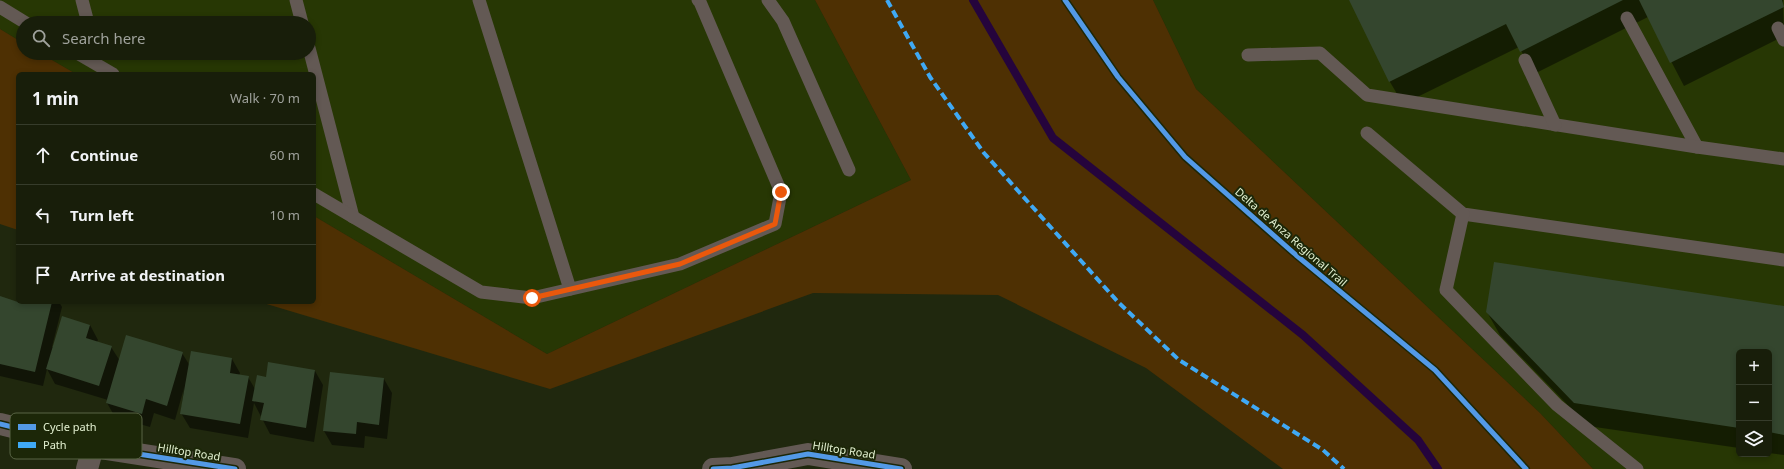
<!DOCTYPE html>
<meta charset="utf-8">
<style>
:root{--surface:#181e0a;--page:#212713;--text:#f1f3f6;--muted:#9fa29c;--line:#363c2b}
body{margin:0;font-family:"Noto Sans",sans-serif;background:var(--page);color:var(--text)}
.controls{position:absolute;right:12px;bottom:12px;display:grid;overflow:hidden;border-radius:6px;box-shadow:0 2px 6px #0003}
.controls button{width:36px;height:36px;display:grid;place-items:center;padding:0;border:0;border-bottom:1px solid var(--line);background:var(--surface);color:var(--text);font:20px sans-serif}
.stop{position:absolute;width:12px;height:12px;margin:-9px;border:3px solid #ea580c;border-radius:50%;background:#fff}
.stop.end{background:#ea580c;border-color:#fff;box-shadow:0 1px 4px #0008}
.list{margin:0;padding:0;list-style:none}
h2{display:flex;justify-content:space-between;align-items:center;height:52px;margin:0;padding:0 16px;font-size:17px}
h2 small{font-size:13px;font-weight:400;color:var(--muted)}
.list li{display:grid;grid-template-columns:26px 1fr auto;gap:12px;align-items:center;box-sizing:border-box;height:60px;padding:0 16px;border-top:1px solid var(--line)}
.list b{display:block;font-size:15px;white-space:nowrap}
.list em{font-size:13px;font-style:normal;color:var(--muted)}
.icon{flex:none;width:22px;height:22px;fill:none;stroke:currentColor;stroke-width:2;stroke-linecap:round;stroke-linejoin:round}
.map{position:relative;flex:none;width:1784px;height:469px;overflow:hidden}
.search{position:absolute;background:var(--surface);box-shadow:0 2px 6px #0003;left:16px;top:16px;width:300px;height:44px;display:flex;align-items:center;gap:10px;box-sizing:border-box;padding:0 14px;border-radius:22px;color:var(--muted);font-size:15px}
.panel{position:absolute;background:var(--surface);box-shadow:0 2px 6px #0003;left:16px;top:72px;width:300px;height:232px;border-radius:6px}
.map>svg:first-child{display:block}
.built{fill:#273704;fill-rule:evenodd}
.green{fill:#4e3003}
.shadow{fill:#0007}
.lines{fill:none;stroke-linecap:round;stroke-linejoin:round}
.stream{stroke:#25043c;stroke-width:8}
.building{fill:#34462e}
.service{stroke:#635954;stroke-width:13}
.minor{stroke:#635954;stroke-width:22}
.quiet{stroke:#3fa9f5;stroke-width:4;stroke-dasharray:8 4;stroke-linecap:butt}
.cycleway-casing{stroke:#1c2708;stroke-width:8}
.cycleway{stroke:#5399e6;stroke-width:5}
.route{stroke:#ea580c;stroke-width:5}
.labels{text-anchor:middle;stroke-width:4;stroke-linejoin:round;paint-order:stroke}
.street-label{font-size:11px;fill:#e3f1d1;stroke:#1c2708}
.key{fill:#1c2708;stroke:#586444;stroke-width:1}
.key-label{font-size:11px;fill:#e3f1d1}
</style>
<div class="map">
<svg width="1784" height="469" viewBox="0 0 1784 469">
<rect width="100%" height="100%" fill="#20280e"/>
<g class="built">
<polygon points="0,0 815,0 911,180 547,354 314,216 314,74 76,74 40,53 309,53 309,23 23,23 23,43 0,29"/>
<path d="M1153,0H1784V469H1593L1540,413L1196,89ZM1739,352H1769V454H1739Z"/>
</g>
<g class="green">
<polygon points="815,0 1153,0 1196,89 1540,413 1593,469 1283,469 1146,368 998,295 813,293 550,389 260,302 314,302 314,216 547,354 911,180"/>
<polygon points="0,29 23,43 23,53 40,53 76,74 18,74 18,230 0,224"/>
</g>
<g class="shadow">
<polygon points="1351,0 1783,0 1784,36 1684,86 1648,17 1534,74 1519,47 1403,104 1390,82"/>
<polygon points="0,298 18,302 59,302 62,307 52,347 54,347 90,325 98,340 97,342 111,347 120,361 182,353 190,366 232,359 240,373 239,376 248,377 255,389 267,378 315,371 323,385 314,442 270,434 254,403 248,438 190,428 181,413 184,388 175,420 154,413 150,427 115,417 107,403 108,400 55,384 47,369 43,386 0,376"/>
<polygon points="1784,307 1784,455 1769,453 1769,352 1739,352 1739,448 1588,426 1500,335 1487,312"/>
<polygon points="384,379 392,393 387,439 365,436 364,448 332,445 324,431"/>
</g>
<g class="lines">
<polyline class="stream" points="973,0 1053,138 1303,335 1418,440 1438,469"/>
</g>
<g class="building">
<polygon points="1349,0 1623,0 1520,52 1506,24 1389,82"/>
<polygon points="1639,0 1782,0 1784,7 1670,63"/>
<polygon points="1494,262 1784,306 1784,435 1769,432 1769,352 1739,352 1739,428 1574,403 1486,312"/>
<polygon points="0,296 18,302 52,302 35,372 0,364"/>
<polygon points="62,316 90,325 86,338 112,346 99,386 46,369"/>
<polygon points="126,335 183,352 167,406 146,399 142,414 106,403"/>
<polygon points="191,351 232,358 230,373 249,376 240,424 180,414"/>
<polygon points="268,362 315,370 306,428 260,420 264,403 252,401 257,375 266,377"/>
<polygon points="330,372 384,378 379,425 357,422 356,434 323,431"/>
</g>
<g class="lines">
<g class="service">
<polyline points="82,0 88,23"/>
<polyline points="296,0 302,23"/>
<polyline points="479,0 570,289"/>
<polyline points="768,0 783,21 849,170"/>
<polyline points="0,7 26,23"/>
<polyline points="1627,18 1697,147"/>
<polyline points="1778,28 1784,40"/>
<polyline points="309,48 353,217"/>
<polyline points="77,53 113,74"/>
<polyline points="1248,55 1320,53 1367,95 1697,147 1784,159"/>
<polyline points="1525,60 1555,125"/>
<polyline points="1367,133 1463,214 1784,260"/>
<polyline points="314,194 481,292 532,298 680,264 775,224 781,192 700,2 698,0"/>
<polyline points="1463,214 1446,290 1557,405 1637,469"/>
</g>
<g class="minor">
<polyline points="0,424 93,447 235,469"/>
<polyline points="87,469 93,447"/>
<polyline points="713,469 732,468 808,454 901,469"/>
</g>
<polyline class="quiet" points="887,0 930,77 984,153 1118,302 1179,360 1323,450 1344,469"/>
<g class="cycleway-casing">
<g id="cycleway">
<polyline points="1065,0 1118,77 1185,157 1296,255 1435,370 1526,469"/>
<polyline points="0,424 93,447 235,469"/>
<polyline points="713,469 732,468 808,454 901,469"/>
</g>
</g>
<use href="#cycleway" class="cycleway"/>
</g>
<g class="lines">
<polyline class="route" points="532,298 680,264 775,224 781,192"/>
</g>
<g class="labels">
<g class="street-label">
<text transform="translate(1291 237) rotate(41)" y="4">Delta de Anza Regional Trail</text>
<text transform="translate(844 450) rotate(9)" y="4">Hilltop Road</text>
<text transform="translate(189 452) rotate(9)" y="4">Hilltop Road</text>
</g>
</g>
<rect x="10" y="413" width="132" height="46" rx="6" class="key"/>
<rect x="18" y="424" width="18" height="6" fill="#5399e6"/>
<rect x="18" y="442" width="18" height="6" fill="#3fa9f5"/>
<g class="key-label">
<text x="43" y="431">Cycle path</text>
<text x="43" y="449">Path</text>
</g>
</svg>
<div class="controls">
<button>+</button>
<button>−</button>
<button><svg class="icon" aria-label="layers" viewBox="0 0 24 24"><path d="M12 4l9 5-9 5-9-5zM3 14l9 5 9-5"/></svg></button>
</div>
<div class="stop" style="left:532px;top:298px"></div>
<div class="stop end" style="left:781px;top:192px"></div>
<div class="search"><svg class="icon" aria-label="search" viewBox="0 0 24 24"><circle cx="10" cy="10" r="6"/><path d="M15 15l6 6"/></svg>Search here</div>
<section class="panel">
<h2>1 min<small>Walk · 70 m</small></h2>
<ul class="list">
<li><svg class="icon" aria-label="ahead" viewBox="0 0 24 24"><path d="M12 20V5M6 11l6-6 6 6"/></svg><div><b>Continue</b></div><em>60 m</em></li>
<li><svg class="icon" aria-label="left" viewBox="0 0 24 24"><path d="M17 20v-9H6M10 6l-5 5 5 5"/></svg><div><b>Turn left</b></div><em>10 m</em></li>
<li><svg class="icon" aria-label="arrive" viewBox="0 0 24 24"><path d="M6 21V4h12l-3 4 3 4H6"/></svg><div><b>Arrive at destination</b></div></li>
</ul>
</section>
</div>
